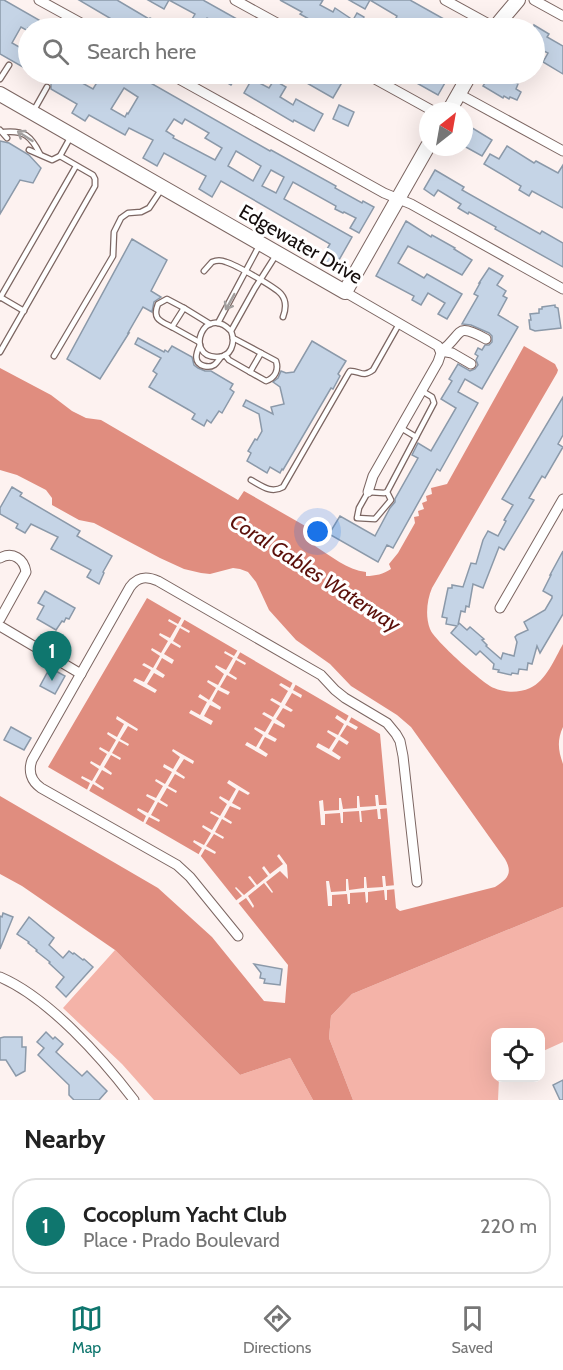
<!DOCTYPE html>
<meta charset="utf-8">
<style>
:root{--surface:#fff;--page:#f2f2f2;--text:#222;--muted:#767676;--line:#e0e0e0;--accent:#0f766e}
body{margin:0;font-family:Cabin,sans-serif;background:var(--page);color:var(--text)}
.controls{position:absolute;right:18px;bottom:18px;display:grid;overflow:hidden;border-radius:12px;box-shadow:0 6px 24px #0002}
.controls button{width:54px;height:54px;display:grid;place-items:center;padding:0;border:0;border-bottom:2px solid var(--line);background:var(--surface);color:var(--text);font:30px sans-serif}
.compass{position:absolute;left:419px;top:102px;width:54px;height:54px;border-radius:50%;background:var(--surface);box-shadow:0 6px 24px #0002;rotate:31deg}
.you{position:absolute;left:318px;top:532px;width:21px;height:21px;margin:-15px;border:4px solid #fff;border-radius:50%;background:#1a73e8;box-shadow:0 0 0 9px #1a73e833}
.badge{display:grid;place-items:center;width:39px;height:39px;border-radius:50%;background:var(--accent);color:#fff;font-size:20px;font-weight:700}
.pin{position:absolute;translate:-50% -50px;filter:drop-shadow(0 2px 3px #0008)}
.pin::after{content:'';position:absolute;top:32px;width:21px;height:18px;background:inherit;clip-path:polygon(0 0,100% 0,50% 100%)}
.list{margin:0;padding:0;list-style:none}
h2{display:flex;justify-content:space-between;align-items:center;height:78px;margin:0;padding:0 24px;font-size:26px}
h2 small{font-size:20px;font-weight:400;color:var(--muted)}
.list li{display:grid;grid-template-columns:39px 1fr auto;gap:18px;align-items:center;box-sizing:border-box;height:96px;margin:0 12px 12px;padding:0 12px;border:2px solid var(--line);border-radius:24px}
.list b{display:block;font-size:22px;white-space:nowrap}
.list p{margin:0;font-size:20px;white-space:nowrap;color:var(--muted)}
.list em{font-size:20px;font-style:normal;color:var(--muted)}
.icon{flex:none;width:33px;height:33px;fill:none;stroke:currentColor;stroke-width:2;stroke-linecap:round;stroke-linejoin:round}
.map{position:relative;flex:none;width:563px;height:1100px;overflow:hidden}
.search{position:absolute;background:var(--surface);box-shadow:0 6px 24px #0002;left:18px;right:18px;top:18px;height:66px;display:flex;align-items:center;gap:15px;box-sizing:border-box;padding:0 21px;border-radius:33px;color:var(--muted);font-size:22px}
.sheet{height:186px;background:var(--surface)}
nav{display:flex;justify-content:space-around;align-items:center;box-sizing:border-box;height:84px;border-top:2px solid var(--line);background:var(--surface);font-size:16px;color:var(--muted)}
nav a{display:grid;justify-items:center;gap:3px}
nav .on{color:var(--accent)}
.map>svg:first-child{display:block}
.green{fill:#f4b3a8}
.water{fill:#e08d7f}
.pier{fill:#fdf2f0}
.building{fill:#c5d4e6;stroke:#8b99a9;stroke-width:1.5;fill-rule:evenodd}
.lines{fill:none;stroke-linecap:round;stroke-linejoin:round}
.lane-casing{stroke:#7c6662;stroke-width:7}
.street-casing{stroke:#7c6662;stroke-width:11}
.secondary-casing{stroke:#7c6662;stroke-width:16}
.lane{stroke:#fff;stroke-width:4.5}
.street{stroke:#fff;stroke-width:9}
.secondary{stroke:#fff;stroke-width:14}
.oneway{stroke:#a29f9e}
.labels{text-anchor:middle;stroke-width:6;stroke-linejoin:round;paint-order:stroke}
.street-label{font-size:20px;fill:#160e0d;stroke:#fff}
.water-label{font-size:21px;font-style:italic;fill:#5b100a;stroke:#fff}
</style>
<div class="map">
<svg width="563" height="1100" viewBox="0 0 563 1100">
<rect width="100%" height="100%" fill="#fdf2f0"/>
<g class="green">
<polygon points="563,907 563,1042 541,1052 540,1032 496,1032 496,1078 499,1078 498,1100 353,1100 329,1038 331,1016 352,994"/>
<polygon points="115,950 240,1075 290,1058 313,1100 154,1100 122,1064 63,1008"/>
</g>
<path class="water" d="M524,346L555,364L558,370L557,373L432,588C427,600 425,616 430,629C434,640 482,683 494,688C505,693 519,693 530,688C546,681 555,658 563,644V727C557,740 558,750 563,764V907L352,994L331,1016L329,1038L353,1100H313L290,1058L240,1075L115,950L22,886L0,874V796L158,888L212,937L264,1001L285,1003L288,965L200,855L48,767L147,598L380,734L396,908L400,911L495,887C508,879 513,873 505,859L411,727L397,715L351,686L330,664L296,640L269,610L256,582L248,572L240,569L233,568L210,574L201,573L184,569L160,558L94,523L79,520L52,505V498L46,490L17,475L0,470V368L51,395L72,411L86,418L101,420L238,500L244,491L321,535L315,546C331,556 347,570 366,572V576C376,576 383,574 391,569L389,564L398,553L415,523L414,517L419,516L418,511L424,509L422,503L427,501L426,496L432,494L431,488L447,484Z"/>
<g class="pier">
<polygon points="183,615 186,617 181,626 190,631 189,633 180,628 173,641 181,646 180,648 171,643 164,654 174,660 172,664 162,658 156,669 165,675 163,678 154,673 147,684 157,690 155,693 133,681 135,678 144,682 151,670 142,665 144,663 153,668 160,656 151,650 152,648 161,653 168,641 159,635 160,633 170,638 177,626 168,621 169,619 178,624"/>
<polygon points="239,648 242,649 237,658 246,663 245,665 236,660 229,673 237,678 236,680 227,675 220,687 230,692 228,695 218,690 212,701 221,707 220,710 210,705 204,716 213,721 211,725 189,713 191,710 200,715 207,702 198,697 200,694 209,700 216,688 207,682 208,680 218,685 224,674 215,667 216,665 226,670 233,658 224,653 225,651 234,656"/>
<polygon points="294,680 297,682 293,690 302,695 301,698 292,693 285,705 293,710 291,712 283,708 276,719 285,725 284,728 274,723 268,734 277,739 275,742 265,737 259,748 268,754 266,757 245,745 247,742 256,747 263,735 254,729 255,727 265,732 272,720 262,714 264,712 273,717 280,706 270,700 272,698 281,703 288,691 279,685 281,683 290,688"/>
<polygon points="350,713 353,714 349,722 358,727 356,730 347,725 340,736 349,742 347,745 339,740 332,751 341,757 339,760 316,747 318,743 329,749 336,738 327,732 328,730 338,735 344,724 335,718 337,715 346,721"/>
<polygon points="117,716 138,729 137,731 128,726 120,739 129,744 128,746 119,741 112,753 121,758 120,760 111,755 104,767 112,773 111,775 102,770 95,782 104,788 103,790 93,784 88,793 86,792 90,783 81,778 82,776 92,781 99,769 90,763 91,761 100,766 107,754 99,749 100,747 109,752 116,740 107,734 108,732 117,737 124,724 116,719"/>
<polygon points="173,749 194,761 193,764 184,759 176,771 185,777 184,779 175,774 168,786 177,791 176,793 167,788 160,800 168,805 167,807 158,802 151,815 160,820 159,822 149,817 144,826 142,825 146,816 137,810 138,808 148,813 155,801 146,796 147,794 156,798 163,786 155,781 156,779 165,784 172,772 163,767 164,764 173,769 180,757 172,751"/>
<polygon points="229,780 250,793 248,795 239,790 232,803 241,808 240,810 230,806 224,817 232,822 231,824 222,819 215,832 224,837 223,839 214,834 206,846 216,852 215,854 205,849 199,859 197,857 202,848 193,842 194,840 204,845 211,833 202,827 203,825 212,830 219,818 210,813 211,811 220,816 227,804 219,798 220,796 229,801 236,789 227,783"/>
<polygon points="375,795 378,795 379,805 390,805 390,808 380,809 381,819 378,819 377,809 361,811 362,822 360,822 359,811 343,812 343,823 341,823 340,813 325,814 325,825 321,825 319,801 323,800 324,811 339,810 339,798 341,798 343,809 357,808 357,796 359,796 360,807 376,806"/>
<polygon points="279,854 287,865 288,879 280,871 266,882 273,892 272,893 264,883 248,896 254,906 253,908 246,898 236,905 234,902 242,896 235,888 236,887 244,895 255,886 248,877 250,876 257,885 268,876 262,868 264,866 270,874 283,864 277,856"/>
<polygon points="382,876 385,876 386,886 397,885 397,889 387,890 387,900 385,900 384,890 368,892 368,902 366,903 365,892 350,893 350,904 348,904 347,894 332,895 332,906 328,906 326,881 329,881 331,892 346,891 346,879 348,879 349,890 364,888 364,877 366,877 367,888 383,887"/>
</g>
<g class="building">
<polygon points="0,0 4,0 39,20 38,22 49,28 28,28 28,31 21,27 12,43 28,52 28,70 0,54"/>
<polygon points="79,0 117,0 149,19 150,18 169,28 125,28 125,27"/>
<polygon points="148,0 203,0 253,28 226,28 207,18 202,27 191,21 195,14 169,0 164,9"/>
<polygon points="280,0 323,0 320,5 333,12 335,8 353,20 357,13 364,17 363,19 365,19 360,28 325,28 300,14 302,12"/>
<polygon points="349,0 410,0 460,28 422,28 406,20 405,22 396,18 397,16 370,0 365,9"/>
<polygon points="534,25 549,34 547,37 563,46 563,74 543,62 548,53 534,46"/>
<path d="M34,74H66L93,89L102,74H135L270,151L271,150L336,186L335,188L362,203L363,201L374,207L359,233L350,228L356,218L344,212L343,213L335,209L336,206L293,182L284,199L352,237L335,267L321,259L330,244L221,181L212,197L199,189L206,176L164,153L157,166L143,158L153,140L129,128L125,135L89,115L85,121L72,113L77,104L51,89V83ZM124,88L138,97L128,114L127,113L125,117L111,109ZM174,119L182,124L185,119L209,133L205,138L222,148L215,160L173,138L174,136L166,131ZM236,151L261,166L253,181L228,166ZM271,170L284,177L276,193L262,186Z"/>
<polygon points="221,74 238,74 231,85 226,82 225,83 218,79"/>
<polygon points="310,74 334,74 344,79 333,98 305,82"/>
<polygon points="404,74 450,74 438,95 413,81 414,79"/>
<polygon points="499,74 518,74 514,81 518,84 516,89 521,92 517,100 510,97 509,99 504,96 503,98 483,86 490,75 496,78"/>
<polygon points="252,79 269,88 274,80 286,87 280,97 293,105 296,99 323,114 314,131 294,120 293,122 244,93"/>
<polygon points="339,105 354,112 348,126 333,119"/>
<polygon points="464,123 492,140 482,156 464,146"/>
<polygon points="0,141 9,143 29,155 41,168 33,183 20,180 0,214"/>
<polygon points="507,146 534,163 536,161 558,173 563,165 563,208 532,191 529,196 519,190 521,186 484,164 490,154 499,159"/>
<polygon points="435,170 464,187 462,190 540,234 542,231 563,243 563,267 495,229 496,227 469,212 468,214 458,208 461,204 438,190 434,196 424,189"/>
<polygon points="406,221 431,237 432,235 455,248 454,249 472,260 462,275 408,246 398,263 424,278 427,274 462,294 447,319 438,314 445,303 428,293 421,305 412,300 414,296 376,276"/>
<polygon points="132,239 167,260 151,291 161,297 154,302 152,312 143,307 128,333 129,333 100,379 67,359"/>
<polygon points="489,268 503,276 497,285 506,291 503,296 507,298 498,315 518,327 482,389 465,379 458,392 478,403 440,471 437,469 393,548 387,545 378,562 329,534 340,516 375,536 390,508 395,502 395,499 418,458 412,455 418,443 431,451 456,408 441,399 452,381 449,379 458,364 470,371 475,369 478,365 476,360 478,356 475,354 478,348 482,350 485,345 489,345 492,342 492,336 489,333 471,325 462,324 478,296 474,294 480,283 479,283"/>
<polygon points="555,305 555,307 558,308 561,328 535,331 530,329 529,320 531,320 530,314 539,313 539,309 542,309 542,307"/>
<polygon points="138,338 164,352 165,350 168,352 172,346 192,357 194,365 198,368 205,371 211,371 233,384 230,389 234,392 222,413 219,411 211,423 207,420 204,426 192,419 195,414 189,410 149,387 157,374 153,371 161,358 135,344"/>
<polygon points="312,341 346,361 338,374 340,376 333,389 331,388 283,470 282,469 280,473 270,467 267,473 247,461 251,453 248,451 255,439 257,440 262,431 259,414 243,406 246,400 273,414 271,407 284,404 280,387 273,382 278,378 281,371 286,373 294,372"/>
<polygon points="563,397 563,435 558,444 563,447 545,478 542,476 529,498 534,500 504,550 499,547 483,588 473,584 469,607 466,606 465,612 461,611 458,625 459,623 467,630 470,627 484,639 482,640 487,645 486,646 501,659 503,653 514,656 517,642 515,637 517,635 528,630 524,622 545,610 552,598 552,596 543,591 551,575 550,575 563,551 563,614 540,653 537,646 532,664 528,663 527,670 519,669 518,674 512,673 511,675 498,672 499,670 493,669 494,664 480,651 476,655 451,633 457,626 446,624 447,618 442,617 448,588 452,588 452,585 463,587 471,563 476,564 483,540 488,531 498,536 506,521 504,520 513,505 502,499"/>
<polygon points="12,487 22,493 20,496 80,531 77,536 112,556 103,572 104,573 99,584 87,577 91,570 51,549 58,537 31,524 25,533 16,528 18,524 0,514 0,508"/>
<polygon points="45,591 75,608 69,619 66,618 64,622 62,621 56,630 37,619 44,606 38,603"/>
<polygon points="54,670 65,676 55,694 40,686 47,673 51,675"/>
<polygon points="11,727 31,738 24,750 4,740"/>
<polygon points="3,913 13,917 0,949 0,916 2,917"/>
<polygon points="29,917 54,938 49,945 63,958 69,951 73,954 74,953 83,960 84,959 93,967 66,997 56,987 64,977 49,963 50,962 36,951 37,950 28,943 29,942 17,934"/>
<polygon points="254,964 282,969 280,985 264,983 265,979 260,978 261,973"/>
<polygon points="46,1032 53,1039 55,1037 63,1044 56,1052 82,1076 87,1071 107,1091 99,1100 74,1100 69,1095 69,1085 38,1055 44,1048 37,1042"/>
<polygon points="4,1037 22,1037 22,1047 26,1047 25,1071 16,1076 6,1060 0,1060 0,1038"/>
<polygon points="563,1080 563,1100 560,1100 553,1085"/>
</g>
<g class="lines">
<g class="lane-casing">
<g id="lane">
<polyline points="0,79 9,65"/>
<polyline points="34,110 47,87"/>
<polyline points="0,130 7,138"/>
<path d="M4,132C24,130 31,136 40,154"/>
<polyline points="29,150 52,160 60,156 70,138"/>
<path d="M204,271L212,262C217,260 221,260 226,262C236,265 275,287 281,294C287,301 286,309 283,317"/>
<polyline points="0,297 24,311"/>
<polyline points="0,298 76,166"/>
<polyline points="218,323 259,246"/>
<path d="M172,327C160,321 152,319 158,304L167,299L184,308"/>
<path d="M231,331C204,303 184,356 216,357C231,358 236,343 231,331L255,288L276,255"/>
<polyline points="199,342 172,327 184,308 210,324"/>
<path d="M200,345C196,353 193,363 204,366C208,367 211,367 214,365C216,364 220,358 221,357"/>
<polyline points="0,352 95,186 95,179 93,175 60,156"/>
<polyline points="225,355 229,360 250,372 261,353 233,338"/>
<polyline points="54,356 113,256 114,232 121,218 128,213 141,212 149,208 161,190"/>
<path d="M250,372L266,381C275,378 279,370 276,361L261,353"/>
<polyline points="401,428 416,437"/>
<path d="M251,480C262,486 271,494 283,487L348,374L350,371C361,371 362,378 373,370L399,324"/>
<polyline points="387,492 391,500 375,519 357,518 359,508 368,492 384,493 387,492 434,403 432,397 422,391"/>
</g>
</g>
<g class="street-casing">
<g id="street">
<polyline points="39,0 90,28"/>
<polyline points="235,0 286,28"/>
<polyline points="445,0 496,28"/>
<polyline points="534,0 563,16"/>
<polyline points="170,74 384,193 411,204 563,289"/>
<polyline points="366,74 433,111"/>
<polyline points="459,94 563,151"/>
<polyline points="345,292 438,346 441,353 438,362 373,476 368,492"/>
<path d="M441,351C464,335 453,321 486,339"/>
<polyline points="441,351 452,353 471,364"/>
<path d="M0,558C13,551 24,559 26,572L0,619"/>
<polyline points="500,608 563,499"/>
<polyline points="0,626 81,674"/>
<path d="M238,936L190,877L177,865L41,788C31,781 28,771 32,760L130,587C138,576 147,576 158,581L321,675L335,690L345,698L387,723L396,734L400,741L403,756L417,882"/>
<path d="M0,977C49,998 102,1058 134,1100"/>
</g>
</g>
<g class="secondary-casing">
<g id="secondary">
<path d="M495,28C502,18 510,10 518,0"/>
<polyline points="0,94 345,292 428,146"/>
<polyline points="449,111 470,74"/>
</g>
</g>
<use href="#lane" class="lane"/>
<use href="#street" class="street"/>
<use href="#secondary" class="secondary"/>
</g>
<defs><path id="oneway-shaft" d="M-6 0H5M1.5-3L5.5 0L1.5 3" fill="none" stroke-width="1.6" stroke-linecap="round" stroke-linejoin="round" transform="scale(1.5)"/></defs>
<g class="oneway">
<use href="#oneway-shaft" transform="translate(25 136) rotate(-147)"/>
<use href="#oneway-shaft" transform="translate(230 302) rotate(119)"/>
</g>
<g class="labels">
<g class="street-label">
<text transform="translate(301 244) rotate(30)" y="7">Edgewater Drive</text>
</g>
<g class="water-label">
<text transform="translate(315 573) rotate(33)" y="7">Coral Gables Waterway</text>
</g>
</g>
</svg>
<div class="controls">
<button><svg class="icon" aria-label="locate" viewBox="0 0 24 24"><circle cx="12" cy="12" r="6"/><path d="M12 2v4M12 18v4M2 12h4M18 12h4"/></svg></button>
</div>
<svg class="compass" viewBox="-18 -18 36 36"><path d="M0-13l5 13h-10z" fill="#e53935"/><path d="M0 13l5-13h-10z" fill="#767676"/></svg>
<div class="you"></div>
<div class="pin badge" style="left:52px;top:681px">1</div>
<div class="search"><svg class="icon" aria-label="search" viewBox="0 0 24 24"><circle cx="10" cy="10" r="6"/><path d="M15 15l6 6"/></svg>Search here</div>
</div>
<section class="sheet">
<h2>Nearby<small></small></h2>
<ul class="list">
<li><span class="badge">1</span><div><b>Cocoplum Yacht Club</b><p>Place · Prado Boulevard</p></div><em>220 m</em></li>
</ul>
</section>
<nav>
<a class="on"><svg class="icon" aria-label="map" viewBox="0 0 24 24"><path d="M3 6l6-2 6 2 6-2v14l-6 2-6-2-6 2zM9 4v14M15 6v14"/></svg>Map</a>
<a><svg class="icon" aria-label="directions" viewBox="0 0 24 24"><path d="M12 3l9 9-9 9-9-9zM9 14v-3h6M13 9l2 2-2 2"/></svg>Directions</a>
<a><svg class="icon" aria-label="saved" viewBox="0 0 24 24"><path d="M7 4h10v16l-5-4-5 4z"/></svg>Saved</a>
</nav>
